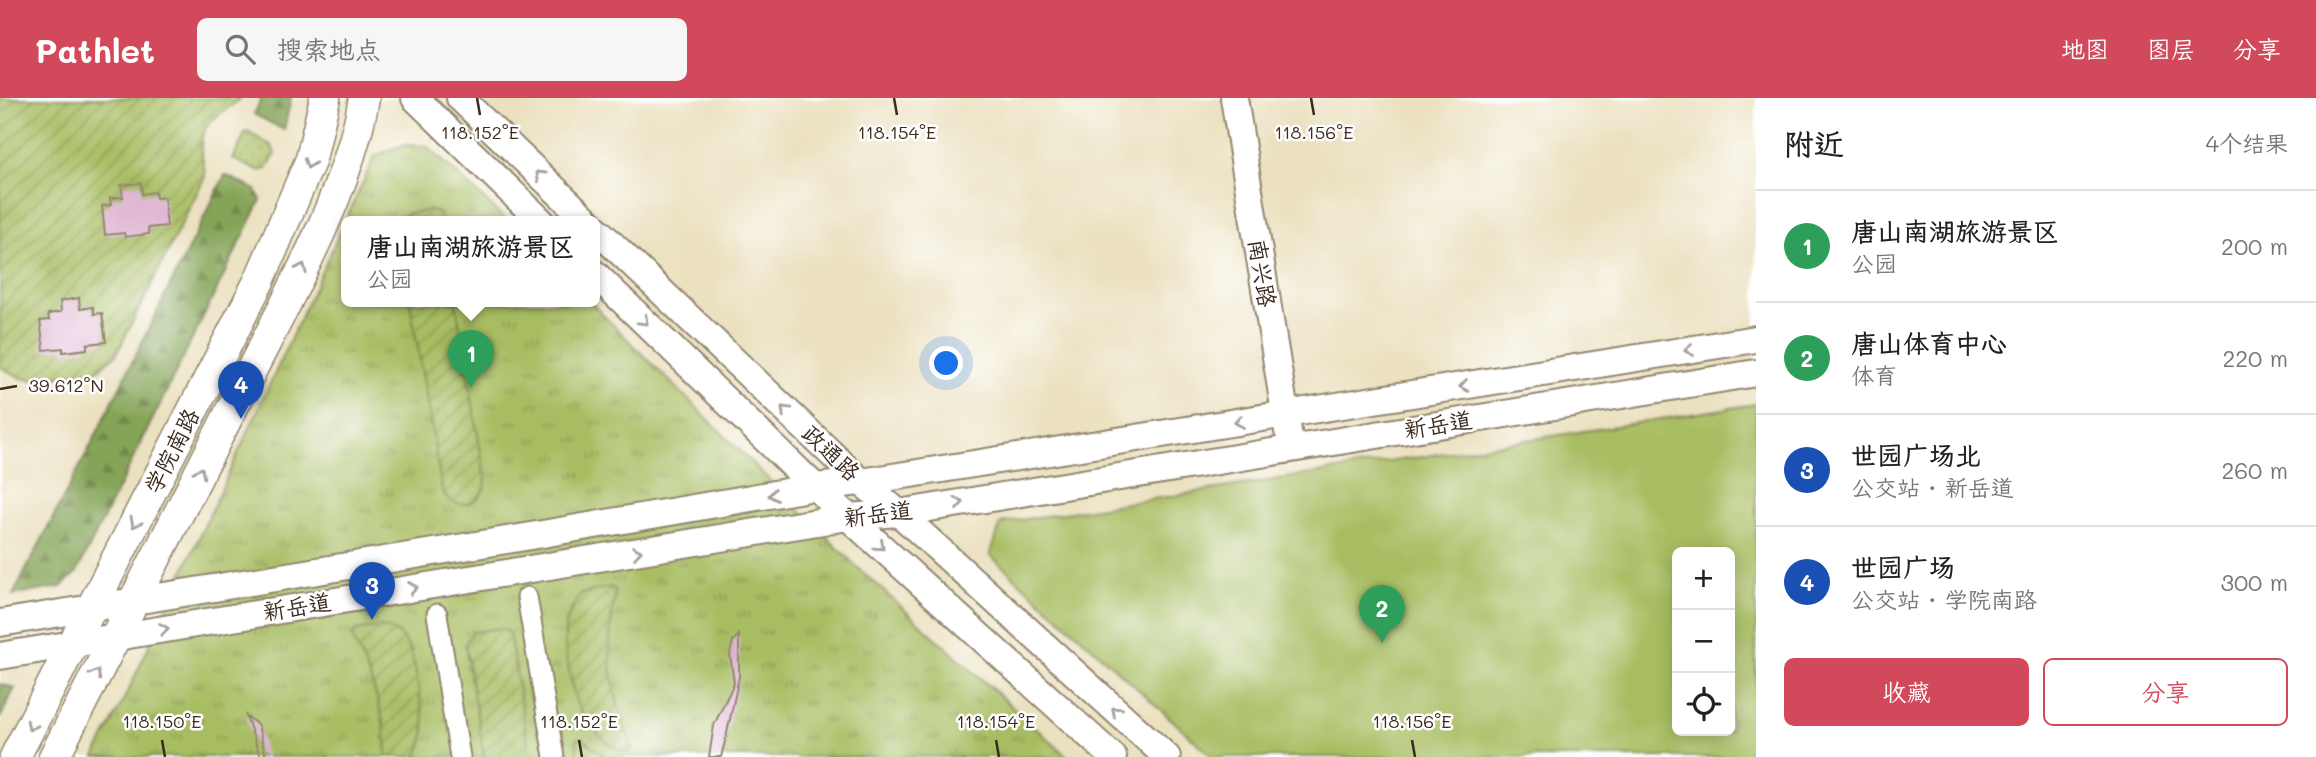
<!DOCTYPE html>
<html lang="zh">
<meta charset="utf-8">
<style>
:root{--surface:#fff;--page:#f6f6f6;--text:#222;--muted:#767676;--line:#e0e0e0;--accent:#d1495b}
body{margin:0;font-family:Mali,"LXGW WenKai TC",sans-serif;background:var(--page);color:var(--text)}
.controls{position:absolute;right:21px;bottom:21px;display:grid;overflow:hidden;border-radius:10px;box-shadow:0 4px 18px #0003}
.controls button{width:63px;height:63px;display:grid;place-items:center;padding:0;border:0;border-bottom:2px solid var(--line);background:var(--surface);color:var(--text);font:35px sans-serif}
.you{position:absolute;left:947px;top:266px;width:24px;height:24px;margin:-18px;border:5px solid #fff;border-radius:50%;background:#1a73e8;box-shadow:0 0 0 10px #1a73e833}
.badge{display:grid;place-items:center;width:46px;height:46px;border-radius:50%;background:var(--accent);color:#fff;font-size:23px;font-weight:700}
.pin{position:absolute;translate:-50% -58px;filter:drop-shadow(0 2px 4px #0008)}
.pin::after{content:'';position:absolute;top:37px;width:24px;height:21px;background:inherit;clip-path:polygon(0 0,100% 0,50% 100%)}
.popup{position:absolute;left:341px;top:118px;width:259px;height:91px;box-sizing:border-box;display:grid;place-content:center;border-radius:10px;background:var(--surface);filter:drop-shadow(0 2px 5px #0005);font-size:23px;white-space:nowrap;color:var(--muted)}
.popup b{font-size:26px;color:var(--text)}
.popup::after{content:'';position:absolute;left:50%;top:100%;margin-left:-14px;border:14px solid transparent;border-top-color:var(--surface)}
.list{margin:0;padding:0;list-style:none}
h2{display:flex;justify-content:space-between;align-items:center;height:91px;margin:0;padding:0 28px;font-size:30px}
h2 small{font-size:23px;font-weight:400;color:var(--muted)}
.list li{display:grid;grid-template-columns:46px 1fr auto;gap:21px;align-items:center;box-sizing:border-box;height:112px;padding:0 28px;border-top:2px solid var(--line)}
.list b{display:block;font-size:26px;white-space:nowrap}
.list p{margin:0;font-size:23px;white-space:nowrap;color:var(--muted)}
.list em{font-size:23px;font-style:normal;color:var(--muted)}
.actions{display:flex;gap:14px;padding:21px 28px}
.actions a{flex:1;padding:16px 0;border:2px solid var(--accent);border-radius:10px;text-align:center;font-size:24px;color:var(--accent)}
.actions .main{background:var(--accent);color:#fff}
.icon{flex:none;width:38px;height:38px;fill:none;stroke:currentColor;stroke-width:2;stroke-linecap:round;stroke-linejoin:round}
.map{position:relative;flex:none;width:1756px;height:659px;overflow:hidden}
header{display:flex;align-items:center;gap:42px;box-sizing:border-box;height:98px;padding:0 35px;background:var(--accent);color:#fff}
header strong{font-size:33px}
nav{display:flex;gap:38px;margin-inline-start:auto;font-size:24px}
.search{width:490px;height:63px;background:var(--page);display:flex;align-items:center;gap:18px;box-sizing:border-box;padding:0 24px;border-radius:10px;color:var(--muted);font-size:26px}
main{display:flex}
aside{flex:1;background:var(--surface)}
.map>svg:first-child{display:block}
.grass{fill:url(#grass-dots);stroke:#727440;stroke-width:2}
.forest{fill:url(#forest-firs);stroke:#60673b;stroke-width:2}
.park{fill:url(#park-tufts);stroke:#727440;stroke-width:2}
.garden{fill:url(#garden-furrows);stroke:#727440;stroke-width:2}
.pitch{fill:#a8bd62;stroke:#727440;stroke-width:2;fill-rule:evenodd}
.building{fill:#dfb4d3}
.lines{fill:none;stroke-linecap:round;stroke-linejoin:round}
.street-casing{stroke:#93866f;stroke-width:23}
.secondary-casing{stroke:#93866f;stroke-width:30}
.primary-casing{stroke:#93866f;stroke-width:33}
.street{stroke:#fff;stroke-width:19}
.secondary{stroke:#fff;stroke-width:26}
.primary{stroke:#fff;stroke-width:30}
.oneway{stroke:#a79f9a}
.ticks{fill:none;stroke:#3b2a1e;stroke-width:2.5}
.labels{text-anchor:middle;stroke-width:5;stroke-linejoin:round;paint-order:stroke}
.street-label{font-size:23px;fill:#3b2a1e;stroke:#fff}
.ticks-label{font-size:18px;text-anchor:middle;fill:#3b2a1e;stroke:#fff;stroke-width:5;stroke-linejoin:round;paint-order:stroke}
</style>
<header>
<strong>Pathlet</strong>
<div class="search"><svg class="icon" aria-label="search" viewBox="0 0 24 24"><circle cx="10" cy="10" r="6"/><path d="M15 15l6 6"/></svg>搜索地点</div>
<nav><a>地图</a><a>图层</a><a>分享</a></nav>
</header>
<main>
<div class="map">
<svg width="1756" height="659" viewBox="0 0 1756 659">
<defs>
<pattern id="grass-dots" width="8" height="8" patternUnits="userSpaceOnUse" patternTransform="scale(1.75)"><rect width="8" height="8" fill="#a8bd62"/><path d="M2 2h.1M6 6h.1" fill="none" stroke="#8a9a50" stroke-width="1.8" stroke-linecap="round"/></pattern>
<pattern id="forest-firs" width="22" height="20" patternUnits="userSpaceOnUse" patternTransform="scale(1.75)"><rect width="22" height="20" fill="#86a458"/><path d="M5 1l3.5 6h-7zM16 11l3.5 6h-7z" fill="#6f8648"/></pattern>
<pattern id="park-tufts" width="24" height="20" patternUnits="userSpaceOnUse" patternTransform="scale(1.75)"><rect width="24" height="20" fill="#a8bd62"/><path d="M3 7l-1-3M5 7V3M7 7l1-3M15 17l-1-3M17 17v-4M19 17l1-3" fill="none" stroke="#8a9a50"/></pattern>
<pattern id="garden-furrows" width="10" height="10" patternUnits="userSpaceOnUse" patternTransform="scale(1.75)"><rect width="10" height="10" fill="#a8bd62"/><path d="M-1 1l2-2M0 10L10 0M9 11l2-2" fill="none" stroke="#8a9a50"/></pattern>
</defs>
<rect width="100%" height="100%" fill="#fff"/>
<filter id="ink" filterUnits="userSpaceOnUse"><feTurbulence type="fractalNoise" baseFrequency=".0143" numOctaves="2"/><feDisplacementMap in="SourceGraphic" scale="14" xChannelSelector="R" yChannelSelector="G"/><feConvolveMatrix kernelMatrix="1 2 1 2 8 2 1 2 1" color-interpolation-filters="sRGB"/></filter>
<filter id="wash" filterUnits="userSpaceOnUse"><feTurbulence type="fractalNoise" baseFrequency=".00686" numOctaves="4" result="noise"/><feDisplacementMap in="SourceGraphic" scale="28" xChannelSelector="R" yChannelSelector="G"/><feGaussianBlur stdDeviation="1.57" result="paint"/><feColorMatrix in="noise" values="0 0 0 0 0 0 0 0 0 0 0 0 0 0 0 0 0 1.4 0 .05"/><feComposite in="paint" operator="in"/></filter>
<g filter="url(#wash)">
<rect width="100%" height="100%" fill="#ebe1c0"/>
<polygon class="grass" points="246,33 272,48 275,57 267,71 258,73 233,61"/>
<g class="forest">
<polygon points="262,0 291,0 284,32 254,16"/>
<polygon points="225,77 256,92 261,102 77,474 61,489 13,497 92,345"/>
<polygon points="0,586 15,590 0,620"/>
</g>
<polygon class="park" points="402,47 427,48 508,124 347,124 347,204 590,204 857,469 1068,659 95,659 131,587 375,58"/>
<g class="garden">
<path d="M0,0H241C224,15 199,23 201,51C202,61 205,69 205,79L116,257L96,273L35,282L21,280L0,269Z"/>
<polygon points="431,112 438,115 442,124 398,124 405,116"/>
<path d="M410,204H456L486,385C482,408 453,415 442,392Z"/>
<path d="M611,489L615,493C614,508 611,522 610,537C608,576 619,613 632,649L628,654C605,650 584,622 575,601C568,561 553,531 581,496Z"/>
<path d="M380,529C414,532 416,575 420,600C422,612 426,625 424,638C423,646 420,652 417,659H387C386,615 370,577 352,538L355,533Z"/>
<polygon points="500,530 507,533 510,539 530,659 484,659 465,546 473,534"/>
<polygon points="581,640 583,641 606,659 577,659 576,641"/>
</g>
<path class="pitch" d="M1756,306V659H1213L990,457L1001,425ZM1677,454H1730V633H1677Z"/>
<g id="blocks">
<g class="building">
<polygon points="141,85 142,96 155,94 156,100 164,99 167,128 148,130 149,136 125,139 124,135 105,137 102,108 111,107 110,100 123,99 121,87"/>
<polygon points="79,200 80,211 93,209 94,216 102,215 106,244 87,246 87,251 63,254 63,250 44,252 40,223 49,222 48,216 61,214 60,203"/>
<polygon points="739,537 739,579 726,640 721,659 709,659 714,627 734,585 730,556 733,543"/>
<polygon points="246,618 258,627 266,659 262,659 258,652"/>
</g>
</g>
</g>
<g filter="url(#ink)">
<use href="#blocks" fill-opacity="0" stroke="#93866f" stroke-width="2"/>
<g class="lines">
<g class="street-casing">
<g id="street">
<polyline points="527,499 554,659"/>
<polyline points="437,516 460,659"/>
</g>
</g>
<g class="secondary-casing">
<g id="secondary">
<polyline points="415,0 542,124"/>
<polyline points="460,0 589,124"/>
<polyline points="1234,0 1288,333"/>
<polyline points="595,130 861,384 899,415 1167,659"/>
<polyline points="595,176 815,389 1113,659"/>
<polyline points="0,525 525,439 815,389 861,384 1756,241"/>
<polyline points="0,558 848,419 899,415 1756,275"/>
</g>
</g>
<g class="primary-casing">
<g id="primary">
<polyline points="15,659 259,183 311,61 325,0"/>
<path d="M54,659C120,530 186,402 251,273C293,191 349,90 364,0"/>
</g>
</g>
<use href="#street" class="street"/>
<use href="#secondary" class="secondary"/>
<use href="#primary" class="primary"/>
</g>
<defs><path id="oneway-chevron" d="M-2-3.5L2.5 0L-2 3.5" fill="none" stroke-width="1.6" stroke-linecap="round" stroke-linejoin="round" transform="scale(1.75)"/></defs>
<g class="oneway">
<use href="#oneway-chevron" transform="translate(309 66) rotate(109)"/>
<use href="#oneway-chevron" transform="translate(540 77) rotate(-136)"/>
<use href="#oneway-chevron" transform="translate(302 170) rotate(-65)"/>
<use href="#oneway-chevron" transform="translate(644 223) rotate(44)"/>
<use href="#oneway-chevron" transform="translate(1689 252) rotate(171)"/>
<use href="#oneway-chevron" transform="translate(1464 288) rotate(171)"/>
<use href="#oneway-chevron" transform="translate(785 312) rotate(-136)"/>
<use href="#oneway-chevron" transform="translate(1239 324) rotate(171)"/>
<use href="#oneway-chevron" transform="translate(200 374) rotate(-63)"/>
<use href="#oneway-chevron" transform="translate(773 397) rotate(170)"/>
<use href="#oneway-chevron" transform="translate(959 405) rotate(-9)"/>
<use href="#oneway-chevron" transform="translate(135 425) rotate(117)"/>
<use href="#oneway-chevron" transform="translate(880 448) rotate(42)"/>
<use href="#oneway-chevron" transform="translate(637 454) rotate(-9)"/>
<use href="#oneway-chevron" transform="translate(413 490) rotate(-9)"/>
<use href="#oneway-chevron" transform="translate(164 531) rotate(-9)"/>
<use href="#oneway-chevron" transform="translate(96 576) rotate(-63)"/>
<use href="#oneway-chevron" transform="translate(1116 613) rotate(-138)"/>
<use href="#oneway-chevron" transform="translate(31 628) rotate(117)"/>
</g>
</g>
<path class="ticks" d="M477,0L480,17M894,0L897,17M1311,0L1314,17M0,291L17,288M162,642L165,659M579,642L582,659M996,642L999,659M1412,642L1415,659"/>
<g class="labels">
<g class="street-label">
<text transform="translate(1262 175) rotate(81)" y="8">南兴路</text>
<text transform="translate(1438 327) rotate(-9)" y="8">新岳道</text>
<text transform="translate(172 353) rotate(-63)" y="8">学院南路</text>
<text transform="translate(831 355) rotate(43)" y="8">政通路</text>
<text transform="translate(878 416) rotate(-7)" y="8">新岳道</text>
<text transform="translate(297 509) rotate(-9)" y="8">新岳道</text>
</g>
</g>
<g class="ticks-label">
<text x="480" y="41">118.152°E</text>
<text x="897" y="41">118.154°E</text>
<text x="1314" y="41">118.156°E</text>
<text x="66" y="294">39.612°N</text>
<text x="162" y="630">118.150°E</text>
<text x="579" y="630">118.152°E</text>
<text x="996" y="630">118.154°E</text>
<text x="1412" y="630">118.156°E</text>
</g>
</svg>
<div class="controls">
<button>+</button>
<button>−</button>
<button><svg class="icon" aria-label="locate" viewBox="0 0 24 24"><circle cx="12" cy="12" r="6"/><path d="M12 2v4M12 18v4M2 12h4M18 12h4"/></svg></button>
</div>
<div class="you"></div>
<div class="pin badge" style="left:471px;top:290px;background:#2e9e5b">1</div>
<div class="popup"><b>唐山南湖旅游景区</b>公园</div>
<div class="pin badge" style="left:1382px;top:545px;background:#2e9e5b">2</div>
<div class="pin badge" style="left:372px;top:522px;background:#1a4fb4">3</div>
<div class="pin badge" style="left:241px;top:321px;background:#1a4fb4">4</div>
</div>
<aside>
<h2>附近<small>4个结果</small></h2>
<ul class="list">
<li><span class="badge" style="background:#2e9e5b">1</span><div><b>唐山南湖旅游景区</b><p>公园</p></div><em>200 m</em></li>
<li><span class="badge" style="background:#2e9e5b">2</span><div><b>唐山体育中心</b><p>体育</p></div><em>220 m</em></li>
<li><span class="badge" style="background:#1a4fb4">3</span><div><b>世园广场北</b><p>公交站 · 新岳道</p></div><em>260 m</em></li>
<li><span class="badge" style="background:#1a4fb4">4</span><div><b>世园广场</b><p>公交站 · 学院南路</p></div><em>300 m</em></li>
</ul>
<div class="actions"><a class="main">收藏</a><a>分享</a></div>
</aside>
</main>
